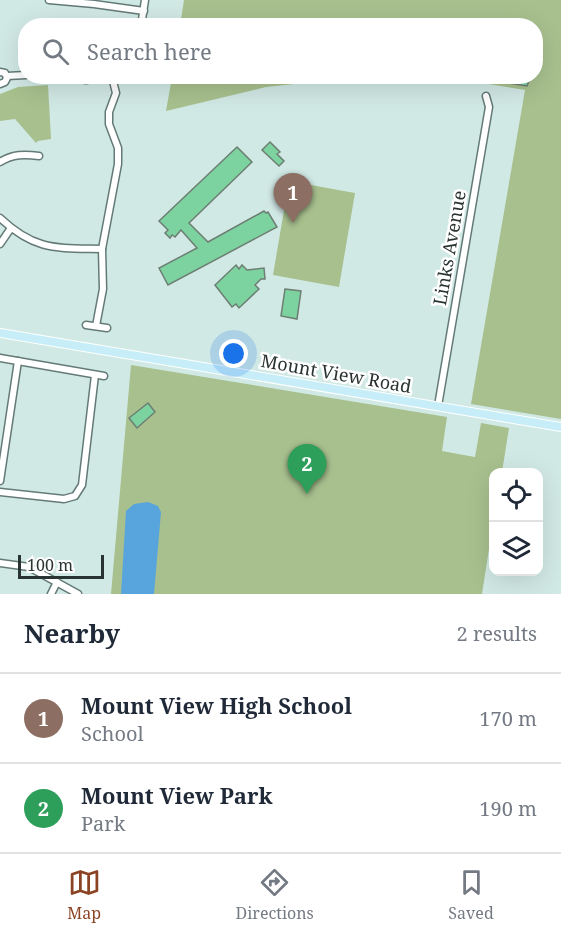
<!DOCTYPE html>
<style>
:root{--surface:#fff;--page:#f6f6f7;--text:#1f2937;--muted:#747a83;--line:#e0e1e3;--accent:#8b4323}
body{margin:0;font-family:"Noto Serif",serif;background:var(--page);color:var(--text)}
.controls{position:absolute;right:18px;bottom:18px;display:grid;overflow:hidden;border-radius:12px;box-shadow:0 6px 24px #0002}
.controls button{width:54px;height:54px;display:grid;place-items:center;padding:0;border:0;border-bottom:2px solid var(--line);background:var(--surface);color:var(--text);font:30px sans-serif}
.scale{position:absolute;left:18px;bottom:15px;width:86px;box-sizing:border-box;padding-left:6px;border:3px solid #293331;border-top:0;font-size:16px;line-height:21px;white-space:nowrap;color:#293331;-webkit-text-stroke:4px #fff;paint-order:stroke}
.you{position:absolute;left:234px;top:354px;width:21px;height:21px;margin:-15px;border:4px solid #fff;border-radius:50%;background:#1a73e8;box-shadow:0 0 0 9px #1a73e833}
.badge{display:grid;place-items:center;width:39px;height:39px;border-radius:50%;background:var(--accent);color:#fff;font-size:20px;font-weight:700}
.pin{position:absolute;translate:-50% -50px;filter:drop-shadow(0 2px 3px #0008)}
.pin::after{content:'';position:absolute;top:32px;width:21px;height:18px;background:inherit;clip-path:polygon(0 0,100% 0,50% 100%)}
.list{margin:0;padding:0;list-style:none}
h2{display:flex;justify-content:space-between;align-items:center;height:78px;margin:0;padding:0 24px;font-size:26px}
h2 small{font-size:20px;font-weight:400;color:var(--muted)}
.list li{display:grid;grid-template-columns:39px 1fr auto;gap:18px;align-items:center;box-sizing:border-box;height:90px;padding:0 24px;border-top:2px solid var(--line)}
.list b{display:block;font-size:22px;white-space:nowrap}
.list p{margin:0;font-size:20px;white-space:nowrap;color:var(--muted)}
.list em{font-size:20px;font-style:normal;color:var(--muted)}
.icon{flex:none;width:33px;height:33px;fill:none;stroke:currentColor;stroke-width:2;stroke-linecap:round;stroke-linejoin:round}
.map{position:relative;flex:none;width:561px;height:594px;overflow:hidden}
.search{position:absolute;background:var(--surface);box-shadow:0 6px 24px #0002;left:18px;right:18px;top:18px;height:66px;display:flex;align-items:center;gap:15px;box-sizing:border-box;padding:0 21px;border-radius:24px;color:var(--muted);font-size:22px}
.sheet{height:258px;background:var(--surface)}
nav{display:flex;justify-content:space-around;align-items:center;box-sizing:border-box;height:84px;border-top:2px solid var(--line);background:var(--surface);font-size:16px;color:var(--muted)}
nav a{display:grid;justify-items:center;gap:3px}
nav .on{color:var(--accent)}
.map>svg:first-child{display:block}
.green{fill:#a8c08e}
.water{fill:#58a4dc}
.building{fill:#7cd3a0;stroke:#6d7e73;stroke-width:1.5}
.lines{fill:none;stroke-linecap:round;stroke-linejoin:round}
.minor-casing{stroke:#647a77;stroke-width:9}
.major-casing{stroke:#fff;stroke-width:10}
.minor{stroke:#fff;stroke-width:6}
.major{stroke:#c7eef8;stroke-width:8}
.labels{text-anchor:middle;stroke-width:5;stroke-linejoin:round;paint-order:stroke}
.street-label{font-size:18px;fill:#293331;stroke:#fff}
</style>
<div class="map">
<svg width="561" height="594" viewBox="0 0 561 594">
<rect width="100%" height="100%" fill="#d1e9e5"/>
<g class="green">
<polygon points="184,0 561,0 561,419 471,404 525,90 463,80 464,77 536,76 536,26 180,26"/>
<polygon points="172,77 172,76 360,77 266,87 166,111"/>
<polygon points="48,85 51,139 38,141 36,143 15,119 0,121 0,94 18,87"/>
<polygon points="289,181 355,193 339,287 273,275"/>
<polygon points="131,365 447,417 442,451 475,457 481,423 509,428 502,472 494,472 493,523 482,594 111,594"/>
</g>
<polygon class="water" points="148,502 158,506 161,512 154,594 121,594 126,511 134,504"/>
<g class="building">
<polygon points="503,76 531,76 527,86 502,82"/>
<polygon points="270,142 280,152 277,154 284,161 279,166 262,150"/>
<polygon points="237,147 252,162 189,223 208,242 264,211 266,213 268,212 277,227 168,285 159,268 197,248 181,230 175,237 172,235 170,238 165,233 168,230 159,221"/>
<polygon points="236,265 239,269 242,265 247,270 264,268 265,279 261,279 255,285 259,289 239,308 236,304 232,307 215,285"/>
<polygon points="285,289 301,291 297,319 281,316"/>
<polygon points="148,403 155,412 137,428 129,418"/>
</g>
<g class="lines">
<g class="minor-casing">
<g id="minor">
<polyline points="49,0 94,4 144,11"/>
<polyline points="141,26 145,0"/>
<polyline points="0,72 5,73 7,78 5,82 0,84"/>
<polyline points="7,76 26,75"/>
<polyline points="56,76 86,80 107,76"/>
<path d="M0,162C13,154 24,154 39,156"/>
<path d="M0,218C35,251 56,248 102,249"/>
<polyline points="0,244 11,228"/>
<polyline points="86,325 107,328"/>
<polyline points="96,326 103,289 102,249 118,164 118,148 109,124 109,112 116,93 113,81 110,76"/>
<polyline points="0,358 104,376"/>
<polyline points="438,406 489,107 486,96"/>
<polyline points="0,481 18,361"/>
<polyline points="0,492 64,499 75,496 82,485 95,375"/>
<polyline points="0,563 29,567 78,594"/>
<polyline points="51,594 57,582"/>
</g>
</g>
<g class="major-casing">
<polyline id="major" points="0,333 561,427"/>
</g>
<use href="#minor" class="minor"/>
<use href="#major" class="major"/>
</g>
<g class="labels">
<g class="street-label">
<text transform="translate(450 248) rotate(-80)" y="6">Links Avenue</text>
<text transform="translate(336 374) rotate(10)" y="6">Mount View Road</text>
</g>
</g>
</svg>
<div class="controls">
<button><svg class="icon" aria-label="locate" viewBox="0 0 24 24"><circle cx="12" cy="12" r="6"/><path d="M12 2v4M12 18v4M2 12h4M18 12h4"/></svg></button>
<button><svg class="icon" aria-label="layers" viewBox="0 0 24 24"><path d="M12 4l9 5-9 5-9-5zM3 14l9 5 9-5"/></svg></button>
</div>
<div class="scale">100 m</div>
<div class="you"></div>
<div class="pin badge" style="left:293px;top:223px;background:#8d6e63">1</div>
<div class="pin badge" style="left:307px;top:494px;background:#2e9e5b">2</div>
<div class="search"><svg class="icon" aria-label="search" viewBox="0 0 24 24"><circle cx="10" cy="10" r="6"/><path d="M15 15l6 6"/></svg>Search here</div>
</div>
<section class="sheet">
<h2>Nearby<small>2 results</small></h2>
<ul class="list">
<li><span class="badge" style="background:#8d6e63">1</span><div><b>Mount View High School</b><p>School</p></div><em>170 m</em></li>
<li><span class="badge" style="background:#2e9e5b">2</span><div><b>Mount View Park</b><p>Park</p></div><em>190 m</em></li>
</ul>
</section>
<nav>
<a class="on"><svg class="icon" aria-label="map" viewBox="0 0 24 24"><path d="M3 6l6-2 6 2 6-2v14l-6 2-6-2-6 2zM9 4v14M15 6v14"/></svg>Map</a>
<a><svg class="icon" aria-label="directions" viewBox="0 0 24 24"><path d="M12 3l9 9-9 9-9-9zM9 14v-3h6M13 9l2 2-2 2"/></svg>Directions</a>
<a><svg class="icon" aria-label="saved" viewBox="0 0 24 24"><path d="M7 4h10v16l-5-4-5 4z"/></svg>Saved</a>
</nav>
